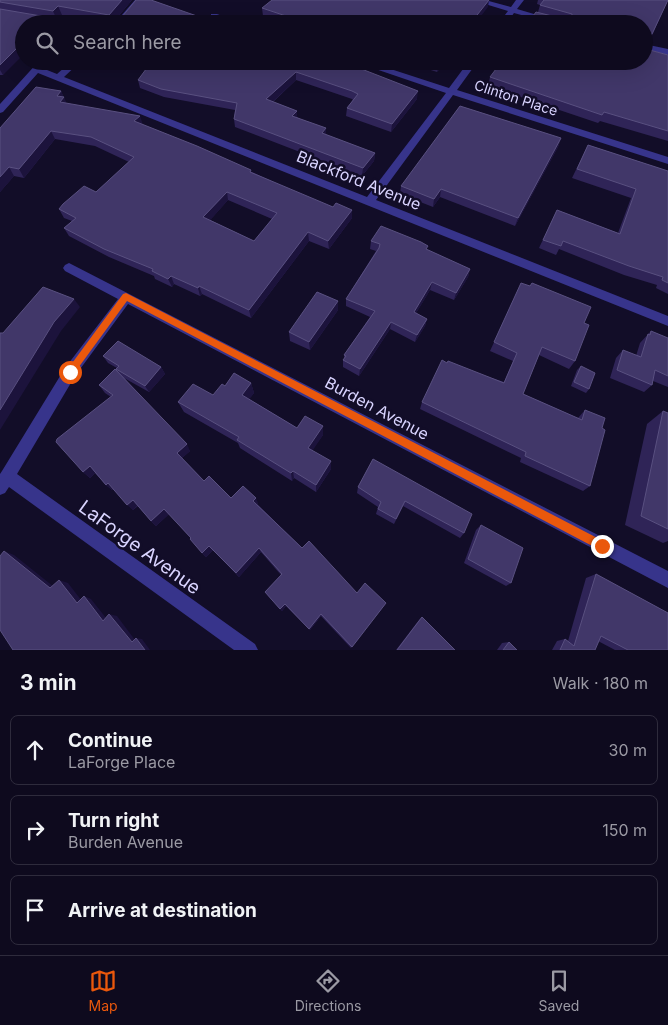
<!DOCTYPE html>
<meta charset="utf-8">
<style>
:root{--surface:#0e0a1e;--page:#1c182b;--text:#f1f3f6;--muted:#9b9aa4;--line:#2e2b3c;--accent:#ea580c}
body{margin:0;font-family:Inter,sans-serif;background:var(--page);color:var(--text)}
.stop{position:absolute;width:15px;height:15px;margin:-11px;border:4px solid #ea580c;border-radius:50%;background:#fff}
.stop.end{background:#ea580c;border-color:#fff;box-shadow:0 1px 5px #0008}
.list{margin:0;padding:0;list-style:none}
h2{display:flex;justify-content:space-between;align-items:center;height:65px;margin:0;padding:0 20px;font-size:21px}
h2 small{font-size:16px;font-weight:400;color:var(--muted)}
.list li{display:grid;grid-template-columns:32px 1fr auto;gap:15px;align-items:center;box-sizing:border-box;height:70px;margin:0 10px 10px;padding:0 10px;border:1px solid var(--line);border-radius:8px}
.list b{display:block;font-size:19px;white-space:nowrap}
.list p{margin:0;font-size:16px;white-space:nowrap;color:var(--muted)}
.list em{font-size:16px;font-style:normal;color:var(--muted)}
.icon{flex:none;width:28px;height:28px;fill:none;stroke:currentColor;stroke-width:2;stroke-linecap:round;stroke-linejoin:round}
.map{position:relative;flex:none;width:668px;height:650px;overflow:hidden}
.search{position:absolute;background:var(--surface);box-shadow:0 5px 20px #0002;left:15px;right:15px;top:15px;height:55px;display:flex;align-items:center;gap:12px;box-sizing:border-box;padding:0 18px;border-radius:28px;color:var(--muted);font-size:19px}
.sheet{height:305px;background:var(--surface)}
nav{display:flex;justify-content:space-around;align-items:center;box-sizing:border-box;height:70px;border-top:1px solid var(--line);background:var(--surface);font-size:14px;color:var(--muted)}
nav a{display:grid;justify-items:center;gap:2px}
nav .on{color:var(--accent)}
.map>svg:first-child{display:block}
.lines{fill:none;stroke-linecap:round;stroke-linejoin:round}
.minor{fill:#37348b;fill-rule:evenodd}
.wall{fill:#2f2457;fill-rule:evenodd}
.shaded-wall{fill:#1c133c}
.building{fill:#413769;stroke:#595080;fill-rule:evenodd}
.route{fill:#ea580c}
.labels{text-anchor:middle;stroke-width:5;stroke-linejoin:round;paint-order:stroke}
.far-street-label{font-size:14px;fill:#d9d4ff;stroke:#120d28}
.street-label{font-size:16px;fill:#d9d4ff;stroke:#120d28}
.near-street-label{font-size:19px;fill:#d9d4ff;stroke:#120d28}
</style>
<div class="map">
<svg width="668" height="650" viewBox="0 0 668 650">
<rect width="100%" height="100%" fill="#120d28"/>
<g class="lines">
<g class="minor">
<polygon points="135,0 143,0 123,24 114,24"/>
<polygon points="472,0 485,0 511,7 516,0 524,0 517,9 568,24 554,24 514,13 506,24 498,24 508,11"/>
<polygon points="0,11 59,22 63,24 45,24 0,15"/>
<polygon points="211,14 217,14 244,24 231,24 211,18"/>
<polygon points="644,44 668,49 668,55 644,49"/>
<polygon points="39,61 48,61 42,68 57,74 72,61 81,61 64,77 367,197 446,93 352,61 366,61 449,88 469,61 478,61 457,90 668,157 668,164 453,95 376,200 668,316 668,326 38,73 3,112 0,113 0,104"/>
<polygon points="69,263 668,571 668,588 128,304 75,376 17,474 255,644 258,650 234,650 9,487 5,493 0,495 0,474 2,471 65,368 118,299 65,271 63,268 65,265"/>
</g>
</g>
<g class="wall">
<polygon points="0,0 132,0 112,24 62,15 57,20 48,18 50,24 24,24 3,75 0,75"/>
<polygon points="538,0 668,0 646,49 668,55 668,141 600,121 598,123 488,86 490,77 644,61 527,24 538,12 540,5 537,4"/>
<polygon points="488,7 283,23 263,16 262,8"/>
<polygon points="120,61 341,61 417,99 391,132 346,116 347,108 353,100 352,99 296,80 273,102 297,111 297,117 326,135 375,153 374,161 362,176 235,127 234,119 235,110 164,97 140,88 138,80 149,66"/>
<polygon points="403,61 446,61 437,72"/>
<path d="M61,91L66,103L143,125L252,172L352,218L329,249L309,241L251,318L202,294L200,296L174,284L172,287L155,279L154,276L109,257L69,236L64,228L72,221L64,218L59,209L96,192L129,162L95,146L55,139L24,178L14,176L0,192V128ZM228,200L272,219L254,241L210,220Z"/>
<polygon points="561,138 558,147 515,226 440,197 433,207 400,194 401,186"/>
<polygon points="588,145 668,171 668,294 656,288 657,285 624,275 559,249 556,255 539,248 557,210 618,233 631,198 572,178"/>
<polygon points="371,241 427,250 470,269 468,277 454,300 430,290 416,313 427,319 425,326 415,342 390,329 359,376 343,367 343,360 344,359 344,355 370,317 346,306 346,299 376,251 370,249"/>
<polygon points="521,283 584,323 575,361 569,369 539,355 523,394 578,418 585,410 602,428 590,486 583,491 520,462 521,458 420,409 422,402 447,363 504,382 513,361 490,351"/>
<polygon points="338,301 338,310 310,350 290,341 289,332"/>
<polygon points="651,331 668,338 668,387 653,381 652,385 644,392 610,378 616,358 623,350 636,356 640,343"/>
<polygon points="103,356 161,367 165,374 149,392 124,378 190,451 182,458 204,481 231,498 258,503 257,504 302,548 357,593 386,603 351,648 321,616 310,630 286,606 282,611 265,592 281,575 261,552 239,577 213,550 206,557 202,553 191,538 169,514 156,526 151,521 138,506 133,510 113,489 112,490 106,485 95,473 90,478 83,472 111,397 105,393 99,385 117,368 108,363"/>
<polygon points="581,366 589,389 586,393 571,386 577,370"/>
<polygon points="251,383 254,393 249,399 297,428 323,426 323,435 312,450 331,469 316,492 294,478 292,481 240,448 238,443 184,412 178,402 213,395 225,386"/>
<polygon points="663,411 668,413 668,541 663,543 625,525 647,424"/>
<polygon points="373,459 464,533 460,538 403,506 394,524 376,514 378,507 357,493 358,487"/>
<polygon points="481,525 511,583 506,586 464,563 476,530"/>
<polygon points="596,574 668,650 615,650 598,641 595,650 552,650 557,641 565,639 568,641 586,578"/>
<polygon points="422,617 455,650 396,650 419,620"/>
<polygon points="509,642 517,650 497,650 502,643"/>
</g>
<g class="shaded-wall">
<polygon points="122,0 132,0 112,24 109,15"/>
<polygon points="489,0 488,7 475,24 470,24"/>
<polygon points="58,6 62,15 57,20 53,11"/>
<polygon points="47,17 50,24 41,24"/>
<polygon points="652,34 648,43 644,44 646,35"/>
<polygon points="24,41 24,54 3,75 0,70 0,65"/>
<polygon points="441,61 446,61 437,72 439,64"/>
<polygon points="296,72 296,80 267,107 266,99"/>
<polygon points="61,91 68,106 64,111 57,96"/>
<polygon points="418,91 417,99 391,132 392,124"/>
<polygon points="297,111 297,120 292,116"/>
<polygon points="140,116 143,125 134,121"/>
<polygon points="326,128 326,136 322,133"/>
<polygon points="51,131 55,139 24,178 19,169"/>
<polygon points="561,138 558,147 515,226 518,218"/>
<polygon points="375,153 374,161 362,176 363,168"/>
<polygon points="9,167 14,176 0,192 0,177"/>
<polygon points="441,189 440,197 433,207 434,199"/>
<polygon points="227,192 228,200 206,225 203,217"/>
<polygon points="352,210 352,218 329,249 328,241"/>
<polygon points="308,232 309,241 251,318 249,310"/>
<polygon points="470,269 468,277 454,300 456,293"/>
<polygon points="171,276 174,284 172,287 168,279"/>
<polygon points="432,282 430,290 412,320 414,312"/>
<polygon points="199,286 202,294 200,296 198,288"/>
<polygon points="74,299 80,307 61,331 0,430 0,410 54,322"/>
<polygon points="338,301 338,310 310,350 309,342"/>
<polygon points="427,319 425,326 415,342 417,335"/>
<polygon points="391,322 390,329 359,376 360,369"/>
<polygon points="161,367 165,374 149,392 145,386"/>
<polygon points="251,383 254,393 245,405 242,395"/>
<polygon points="323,426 323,435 309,456 308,448"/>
<polygon points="187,444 190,451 181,459 177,453"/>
<polygon points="331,461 331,469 316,492 316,485"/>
<polygon points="90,466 96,472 90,478 83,472"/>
<polygon points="293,471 294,478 292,481 291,473"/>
<polygon points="108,483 114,488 112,490 106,485"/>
<polygon points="256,498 258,503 256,506 253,501"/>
<polygon points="133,500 138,505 133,510 127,505"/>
<polygon points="164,509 169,514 156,526 151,521"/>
<polygon points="209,546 213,550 206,557 202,553"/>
<polygon points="259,548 261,552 239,577 236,573"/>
<polygon points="4,551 14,555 59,591 50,588"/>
<polygon points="59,580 68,583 85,605 77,603"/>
<polygon points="84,596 91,599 110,623 103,621"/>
<polygon points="285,604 286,606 282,611 280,609"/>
<polygon points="109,614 117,616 138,644 132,642"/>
<polygon points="321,614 321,616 310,630 309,629"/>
<polygon points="136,638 142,639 150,650 145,650"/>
</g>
<g class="building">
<polygon points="0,0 122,0 109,15 58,6 53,11 0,2"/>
<polygon points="136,0 151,0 217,23 216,24 121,24 125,18 121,18"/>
<polygon points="272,0 489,0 470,24 281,24 289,17 262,8"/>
<polygon points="544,0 668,0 652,34 646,35 646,40 649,42 646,49 668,55 668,131 604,112 602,115 490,77 502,61 644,61 644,24 527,24 536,12 556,17 572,17 572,14 540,5"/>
<polygon points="0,9 47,17 41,24 24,24 24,41 0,65"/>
<polygon points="152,61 341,61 418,91 392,124 347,108 358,94 352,91 296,72 266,99 297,111 292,116 326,128 322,133 375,153 363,168 234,119 237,103 161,89 138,80"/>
<polygon points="430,61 441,61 439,64"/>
<path d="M36,87L61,91L57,96L64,97L60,102L140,116L134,121L197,146L251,170L250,172L333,207L336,203L352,210L328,241L308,232L249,310L199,286L198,288L171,276L168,279L152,271L153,269L104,249L64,228L76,218L59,209L63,204L84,186L96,192L134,157L91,137L51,131L19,169L9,167L0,177V128ZM227,192L277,213L254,241L203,217Z"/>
<polygon points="460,106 561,138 518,218 441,189 434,199 401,186"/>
<polygon points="588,145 668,171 668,283 662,280 663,277 629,266 563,241 561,246 543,240 557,210 620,234 636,189 577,169"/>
<polygon points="381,226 421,242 428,246 426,249 470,269 456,293 432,282 414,312 427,319 417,335 391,322 360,369 343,360 346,356 344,355 375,311 346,299 379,248 380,244 371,241"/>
<polygon points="521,283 530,286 532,283 591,307 584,323 589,325 575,361 542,347 523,394 582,420 585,410 605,418 602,428 605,430 590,486 525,456 526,452 422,402 442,360 447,363 448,361 504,383 517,353 494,342"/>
<polygon points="43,287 74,299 54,322 0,410 0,333 3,333"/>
<polygon points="317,292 338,301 309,342 289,332"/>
<polygon points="651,331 668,338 668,376 655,370 652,385 617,370 623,350 641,357 648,334 650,335"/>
<polygon points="118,341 161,367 145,386 116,369 119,366 103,356"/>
<polygon points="581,366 595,373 589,389 574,382"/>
<polygon points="115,369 187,444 177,453 204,481 209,476 231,498 243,486 256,498 253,501 302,548 309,541 357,593 365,583 386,603 352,647 321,614 309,629 285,604 280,609 265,592 282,574 259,548 236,573 209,546 202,553 190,539 191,538 164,509 151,521 133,500 127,505 108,483 106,485 90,466 83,472 56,442 57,439 113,395 99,385"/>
<polygon points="234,373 251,383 242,395 297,428 305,416 323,426 308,448 331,461 316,485 293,471 291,473 237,440 239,437 178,402 193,384 213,395 222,384 225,386"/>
<polygon points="663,411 668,413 668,529 641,516"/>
<polygon points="373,459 472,514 464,533 405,501 396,519 378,509 381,502 358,487"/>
<polygon points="481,525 523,548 511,583 468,559"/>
<polygon points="4,551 50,588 59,580 77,603 84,596 103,621 109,614 132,642 136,638 145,650 13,650 0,630 0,556"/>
<polygon points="596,574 668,613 668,650 628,650 601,636 595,650 560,650 565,639 574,646"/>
<polygon points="422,617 455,650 397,650"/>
<polygon points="509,642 517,650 503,650"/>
</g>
<polygon class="route" points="126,293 605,542 605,549 598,549 127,301 73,375 67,375 67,370 123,294"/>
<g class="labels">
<g class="far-street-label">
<text transform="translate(516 98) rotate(18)" y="5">Clinton Place</text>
</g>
<g class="street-label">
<text transform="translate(359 180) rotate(22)" y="6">Blackford Avenue</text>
<text transform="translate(377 408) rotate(28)" y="6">Burden Avenue</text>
</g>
<g class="near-street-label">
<text transform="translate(140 547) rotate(36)" y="7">LaForge Avenue</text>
</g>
</g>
</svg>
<div class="stop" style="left:70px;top:372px"></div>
<div class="stop end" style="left:602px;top:546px"></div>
<div class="search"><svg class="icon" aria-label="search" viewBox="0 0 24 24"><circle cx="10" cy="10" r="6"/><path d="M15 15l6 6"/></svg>Search here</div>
</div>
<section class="sheet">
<h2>3 min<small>Walk · 180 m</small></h2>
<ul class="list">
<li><svg class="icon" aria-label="ahead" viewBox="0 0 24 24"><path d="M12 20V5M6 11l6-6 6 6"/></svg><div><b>Continue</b><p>LaForge Place</p></div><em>30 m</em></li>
<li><svg class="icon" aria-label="right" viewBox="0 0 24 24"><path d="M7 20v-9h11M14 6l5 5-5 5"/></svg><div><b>Turn right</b><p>Burden Avenue</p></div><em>150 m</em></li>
<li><svg class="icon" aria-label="arrive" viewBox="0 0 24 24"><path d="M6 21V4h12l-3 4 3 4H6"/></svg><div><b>Arrive at destination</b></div></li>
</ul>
</section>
<nav>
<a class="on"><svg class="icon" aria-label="map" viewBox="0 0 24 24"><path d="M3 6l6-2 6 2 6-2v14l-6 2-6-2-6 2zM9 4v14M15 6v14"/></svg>Map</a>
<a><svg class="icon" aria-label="directions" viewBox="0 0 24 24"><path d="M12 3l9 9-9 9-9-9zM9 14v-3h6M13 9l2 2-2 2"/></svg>Directions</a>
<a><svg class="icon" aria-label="saved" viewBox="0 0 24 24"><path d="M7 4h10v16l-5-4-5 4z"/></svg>Saved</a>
</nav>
